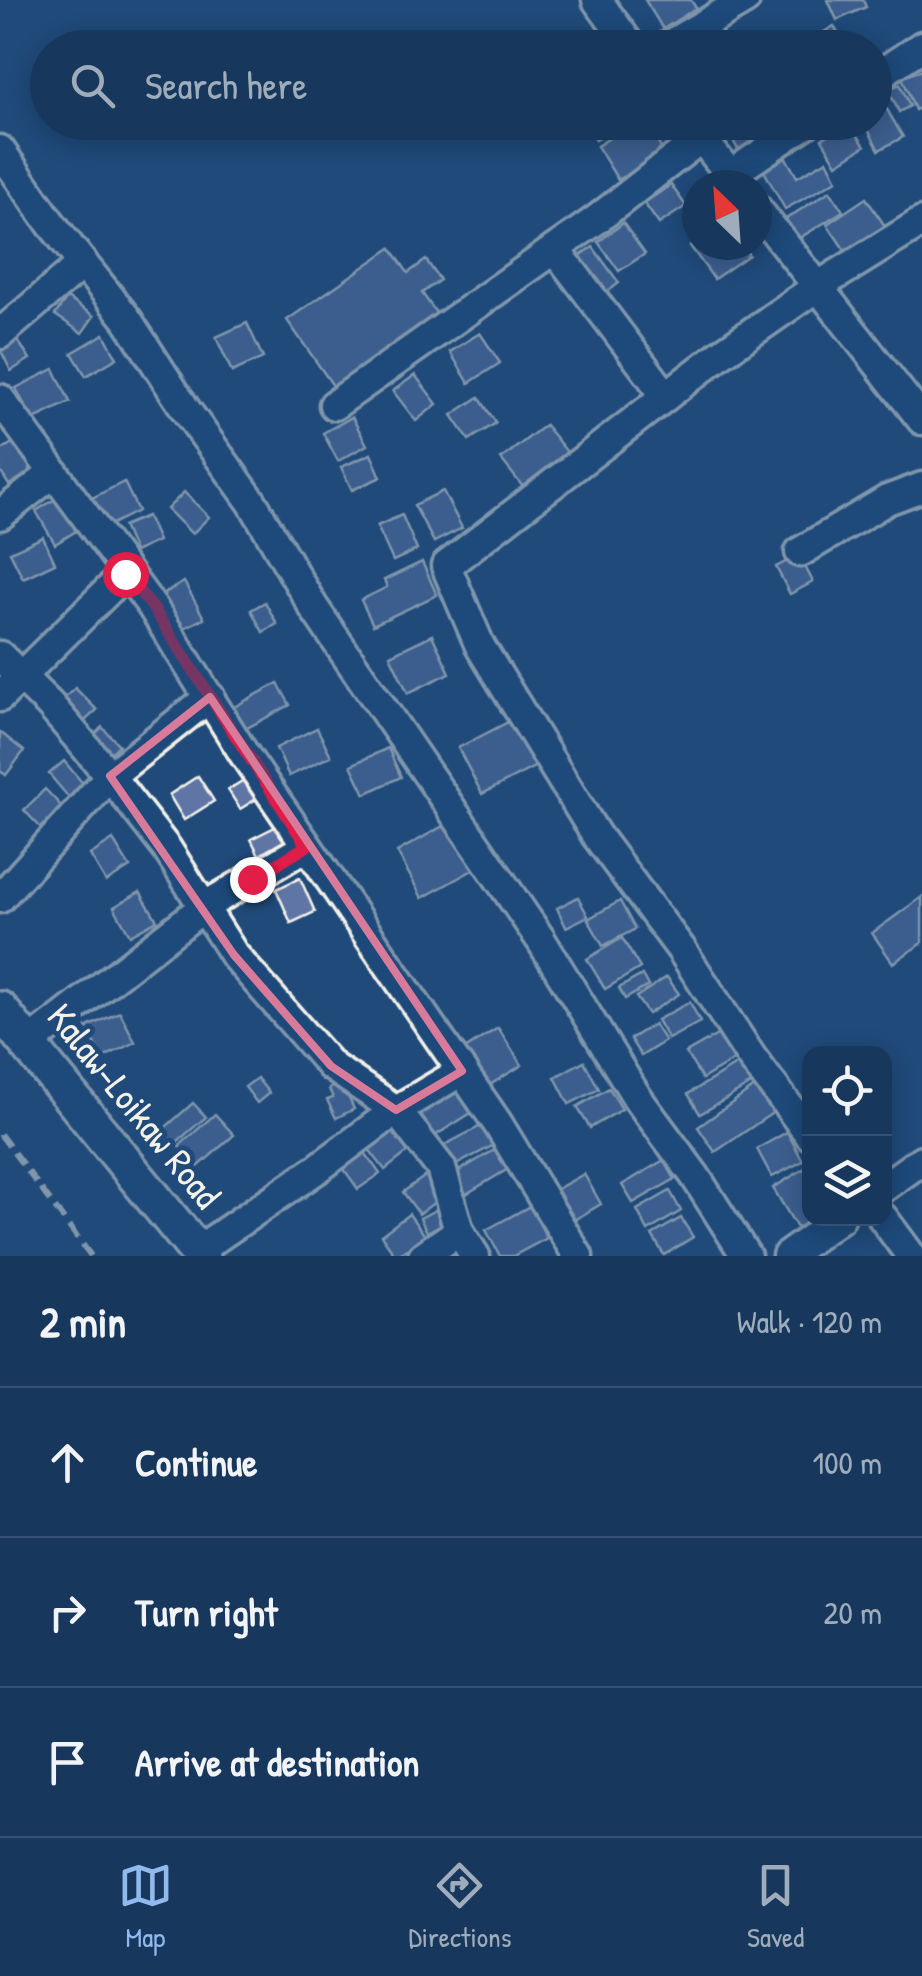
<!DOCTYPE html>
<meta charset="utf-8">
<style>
:root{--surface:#17385c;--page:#203f62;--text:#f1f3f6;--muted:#9eacbb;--line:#365272;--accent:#90b9f0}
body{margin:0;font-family:"Patrick Hand",sans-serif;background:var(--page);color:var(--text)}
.controls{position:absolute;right:30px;bottom:30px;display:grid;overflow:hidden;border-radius:20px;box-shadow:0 5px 25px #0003}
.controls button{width:90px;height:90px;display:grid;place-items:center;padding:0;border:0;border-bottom:2px solid var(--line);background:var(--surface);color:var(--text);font:50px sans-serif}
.compass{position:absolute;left:682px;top:170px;width:90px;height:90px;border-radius:50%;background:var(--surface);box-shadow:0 5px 25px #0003;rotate:335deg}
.stop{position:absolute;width:30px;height:30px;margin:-22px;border:8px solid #e11d48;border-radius:50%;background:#fff}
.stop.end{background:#e11d48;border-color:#fff;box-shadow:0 2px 10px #0008}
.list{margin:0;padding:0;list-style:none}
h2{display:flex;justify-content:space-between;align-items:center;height:130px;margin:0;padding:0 40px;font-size:42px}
h2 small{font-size:32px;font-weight:400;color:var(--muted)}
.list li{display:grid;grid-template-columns:65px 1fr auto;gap:30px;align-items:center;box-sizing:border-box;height:150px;padding:0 40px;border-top:2px solid var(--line)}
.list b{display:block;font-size:38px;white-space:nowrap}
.list em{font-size:32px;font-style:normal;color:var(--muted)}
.icon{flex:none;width:55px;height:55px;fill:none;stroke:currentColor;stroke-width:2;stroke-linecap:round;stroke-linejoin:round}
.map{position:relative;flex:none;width:922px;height:1256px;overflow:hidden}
.search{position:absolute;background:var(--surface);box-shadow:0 5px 25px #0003;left:30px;right:30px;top:30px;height:110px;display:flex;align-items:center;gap:25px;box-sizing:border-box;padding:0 35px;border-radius:55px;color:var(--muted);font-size:38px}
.sheet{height:580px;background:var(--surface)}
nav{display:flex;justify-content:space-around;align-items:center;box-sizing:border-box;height:140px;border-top:2px solid var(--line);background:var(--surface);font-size:28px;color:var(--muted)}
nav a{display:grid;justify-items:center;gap:5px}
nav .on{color:var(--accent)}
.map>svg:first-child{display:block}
.building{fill:#5e75a6;stroke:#f4f1e8;stroke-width:2.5}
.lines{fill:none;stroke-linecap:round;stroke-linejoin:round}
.minor-casing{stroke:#f4f1e8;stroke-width:35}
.major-casing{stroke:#f4f1e8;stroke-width:42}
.minor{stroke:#1f4a7a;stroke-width:28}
.major{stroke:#1f4a7a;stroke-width:35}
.rail{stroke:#f4f1e8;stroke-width:6;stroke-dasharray:15 8;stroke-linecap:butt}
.route{stroke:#e11d48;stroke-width:12}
.marked{fill:none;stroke:#d87a9a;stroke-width:8;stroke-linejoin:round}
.labels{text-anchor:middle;stroke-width:10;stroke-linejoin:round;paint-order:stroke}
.street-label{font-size:38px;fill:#f4f1e8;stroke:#1f4a7a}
</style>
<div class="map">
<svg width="922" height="1256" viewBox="0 0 922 1256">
<rect width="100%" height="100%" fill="#1f4a7a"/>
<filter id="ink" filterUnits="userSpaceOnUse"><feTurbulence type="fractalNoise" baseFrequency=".01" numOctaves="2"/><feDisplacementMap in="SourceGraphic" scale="20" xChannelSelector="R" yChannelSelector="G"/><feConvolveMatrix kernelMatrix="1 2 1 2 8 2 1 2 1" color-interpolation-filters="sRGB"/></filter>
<g filter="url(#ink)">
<g class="building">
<polygon points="645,0 691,0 696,8 663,29"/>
<polygon points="828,0 863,0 866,7 837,20"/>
<polygon points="834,26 846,48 797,48"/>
<polygon points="922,70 922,107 915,110 902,77"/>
<polygon points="900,84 910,106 899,112 888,89"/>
<polygon points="882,101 903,137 879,150 864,122 874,122 874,105"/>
<polygon points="585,122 625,122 595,140"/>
<polygon points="635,122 645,122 664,153 618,180 597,146"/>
<polygon points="848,122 865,146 837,164 822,139"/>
<polygon points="749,124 759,143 740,153 730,135"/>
<polygon points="785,156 797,177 827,160 837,180 785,209 763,169"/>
<polygon points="671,185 686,206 659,224 644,203"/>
<polygon points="830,191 843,211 798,239 786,219"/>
<polygon points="866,198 887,229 848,255 827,224"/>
<polygon points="623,223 645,254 619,271 598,242"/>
<polygon points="697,241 697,245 742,245 749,255 714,279 690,246"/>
<polygon points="593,247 619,283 598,299 571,262"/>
<polygon points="391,248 408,273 426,260 440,280 422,293 439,317 336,390 287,320"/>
<polygon points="67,298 94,316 82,333 55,315"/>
<polygon points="247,323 263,358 232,372 216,337"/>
<polygon points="480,333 500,363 469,383 450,352"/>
<polygon points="104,334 117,358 86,376 72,353"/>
<polygon points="16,338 30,359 11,371 0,349"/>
<polygon points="54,369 70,402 32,420 16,388"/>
<polygon points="415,375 437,404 416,421 393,391"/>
<polygon points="479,397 496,423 469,440 452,415"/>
<polygon points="352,417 367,445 338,461 323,433"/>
<polygon points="545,425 567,452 523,487 501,459"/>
<polygon points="14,442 32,471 9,485 0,471 0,451"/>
<polygon points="371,454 381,477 352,490 341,467"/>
<polygon points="124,482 138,511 106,527 92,498"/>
<polygon points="443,491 462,528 434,542 414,505"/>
<polygon points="184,492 209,517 192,534 167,509"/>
<polygon points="57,498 76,531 55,544 36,511"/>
<polygon points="402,515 417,550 393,561 377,526"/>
<polygon points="147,516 158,541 134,552 123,526"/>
<polygon points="43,537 55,563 23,578 10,552"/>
<polygon points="799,555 813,582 790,594 776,567"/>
<polygon points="422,562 437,595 373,625 361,600 387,587 384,580"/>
<polygon points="184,582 204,618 182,629 163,594"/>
<polygon points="265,602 277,624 263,632 251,610"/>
<polygon points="432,635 450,673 408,693 390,655"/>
<polygon points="278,683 290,705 245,729 234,707"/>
<polygon points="75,688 97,710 77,728 56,706"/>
<polygon points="516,718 540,764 482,794 458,748"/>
<polygon points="102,727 119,745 103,761 86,743"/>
<polygon points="317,728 331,756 289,776 276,748"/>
<polygon points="0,732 24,751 6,775 0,771"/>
<polygon points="388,748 401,777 365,794 351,765"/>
<polygon points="64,761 85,786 70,799 49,774"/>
<polygon points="198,776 214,801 184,820 169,795"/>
<polygon points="250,776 261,796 240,809 228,790"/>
<polygon points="45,789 63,808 42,829 24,810"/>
<polygon points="452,821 478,867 422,898 397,852"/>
<polygon points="283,823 295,845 262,861 251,839"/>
<polygon points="113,840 130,867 106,882 90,855"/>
<polygon points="300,878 315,912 291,923 276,889"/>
<polygon points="140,892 157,920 130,935 114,907"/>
<polygon points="578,897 588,916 566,927 557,908"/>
<polygon points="922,897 922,943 893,963 872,933"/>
<polygon points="620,901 635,929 603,946 588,919"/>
<polygon points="622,938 640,968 605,989 587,959"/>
<polygon points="642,975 648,986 625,999 619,988"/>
<polygon points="667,977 679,994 648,1014 636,997"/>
<polygon points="690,1002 700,1022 668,1039 657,1020"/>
<polygon points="120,1012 135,1042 102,1058 87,1027"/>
<polygon points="654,1024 665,1041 641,1056 630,1039"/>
<polygon points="498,1028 522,1065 480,1091 457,1054"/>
<polygon points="719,1034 734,1060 702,1079 686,1053"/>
<polygon points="584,1061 599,1089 569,1104 555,1077"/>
<polygon points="741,1062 753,1083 700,1114 688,1094"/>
<polygon points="257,1078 269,1093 257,1103 245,1087"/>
<polygon points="341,1082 354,1109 336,1118 327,1100 333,1098 329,1089"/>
<polygon points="756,1086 774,1112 715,1152 698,1127"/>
<polygon points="455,1087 471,1113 433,1137 417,1111"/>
<polygon points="609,1088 622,1109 590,1128 577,1107"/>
<polygon points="193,1103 206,1117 171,1147 159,1133"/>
<polygon points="215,1114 234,1135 198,1167 179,1146"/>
<polygon points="483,1125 494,1145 450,1168 439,1148"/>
<polygon points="395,1126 413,1148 385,1170 368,1148"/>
<polygon points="787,1132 803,1161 772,1177 757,1149"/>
<polygon points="361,1147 380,1174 358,1189 339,1162"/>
<polygon points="496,1149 508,1169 466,1194 454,1174"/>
<polygon points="664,1160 675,1179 633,1203 622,1185"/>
<polygon points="810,1165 810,1218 813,1218 797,1228 773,1188"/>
<polygon points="431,1172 447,1193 419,1214 403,1192"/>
<polygon points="584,1174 601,1204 574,1220 557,1189"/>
<polygon points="670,1191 681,1211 648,1231 637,1210"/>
<polygon points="445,1205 452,1219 427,1232 420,1218"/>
<polygon points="530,1206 547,1238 513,1256 500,1256 486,1230"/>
<polygon points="409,1214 426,1237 396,1256 381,1235"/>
<polygon points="681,1218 693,1237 664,1255 652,1235"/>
</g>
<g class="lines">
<g class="minor-casing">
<g id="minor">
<polyline points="597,0 632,48"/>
<polyline points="664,48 745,0"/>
<polyline points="874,78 922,46"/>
<polyline points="689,122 738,185"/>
<polyline points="0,150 50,222 127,319 186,410 252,502 314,608 541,940 638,1099 695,1176 746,1256"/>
<polyline points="730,175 808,122"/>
<polyline points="757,209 922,420"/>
<polyline points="555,249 666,396"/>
<polyline points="0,334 83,263"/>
<polyline points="0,399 153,608 244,754 498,1124 578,1256"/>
<polyline points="334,405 596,220 701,138"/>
<polyline points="0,515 52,474"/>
<polyline points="800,552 887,500 922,487"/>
<polyline points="0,656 50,705 110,776 167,849 234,955 289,1018 331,1066 396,1110 441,1168 459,1231 475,1256"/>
<polyline points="0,697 125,574"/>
<polyline points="0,898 110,776 210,697"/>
<polyline points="28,1044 205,906 307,846"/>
<polyline points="810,1135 752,1058 681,949 596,835 480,646 446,566 722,353 817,287 922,222"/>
<polyline points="884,1187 922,1160"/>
<polyline points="883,1218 911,1256"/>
<polyline points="197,1251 317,1169 396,1110 462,1071"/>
<polyline points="423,1256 459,1231"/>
<polyline points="787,1256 840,1218"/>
</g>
</g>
<g class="major-casing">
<polyline id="major" points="0,1010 201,1256"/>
</g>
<use href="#minor" class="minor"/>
<use href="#major" class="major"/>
<polyline class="rail" points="0,1134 91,1256"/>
</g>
</g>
<g class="lines" filter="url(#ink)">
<polyline class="route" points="125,574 153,608 307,846 252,879"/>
</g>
<path d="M0 0H922V1256H0ZM210,697L462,1071L396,1110L331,1066L234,955L110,776Z" fill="#1f4a7a" fill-opacity=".55" fill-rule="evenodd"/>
<path class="marked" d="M210,697L462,1071L396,1110L331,1066L234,955L110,776Z"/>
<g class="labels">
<g class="street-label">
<text transform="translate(134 1106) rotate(51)" y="13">Kalaw-Loikaw Road</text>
</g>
</g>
</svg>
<div class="controls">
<button><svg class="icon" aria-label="locate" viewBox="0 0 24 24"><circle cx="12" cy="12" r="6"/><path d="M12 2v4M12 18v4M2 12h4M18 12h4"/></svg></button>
<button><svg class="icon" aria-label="layers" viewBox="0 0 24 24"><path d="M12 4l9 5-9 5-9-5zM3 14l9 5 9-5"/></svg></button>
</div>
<svg class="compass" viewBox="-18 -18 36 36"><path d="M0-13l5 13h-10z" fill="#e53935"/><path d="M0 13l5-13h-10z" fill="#9eacbb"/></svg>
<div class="stop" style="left:125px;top:574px"></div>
<div class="stop end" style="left:252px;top:879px"></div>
<div class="search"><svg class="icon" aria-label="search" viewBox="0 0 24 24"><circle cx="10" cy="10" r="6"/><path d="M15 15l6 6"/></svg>Search here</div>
</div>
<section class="sheet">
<h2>2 min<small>Walk · 120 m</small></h2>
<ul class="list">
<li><svg class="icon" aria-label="ahead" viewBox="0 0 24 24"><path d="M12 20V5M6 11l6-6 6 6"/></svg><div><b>Continue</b></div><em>100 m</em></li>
<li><svg class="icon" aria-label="right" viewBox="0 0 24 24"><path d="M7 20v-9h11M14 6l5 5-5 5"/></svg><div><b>Turn right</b></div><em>20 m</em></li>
<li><svg class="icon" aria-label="arrive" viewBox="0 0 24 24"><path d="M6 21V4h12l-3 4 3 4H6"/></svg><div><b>Arrive at destination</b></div></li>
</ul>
</section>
<nav>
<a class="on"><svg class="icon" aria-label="map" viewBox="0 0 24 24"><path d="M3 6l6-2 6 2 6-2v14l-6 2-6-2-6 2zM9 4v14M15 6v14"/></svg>Map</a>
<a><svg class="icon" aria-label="directions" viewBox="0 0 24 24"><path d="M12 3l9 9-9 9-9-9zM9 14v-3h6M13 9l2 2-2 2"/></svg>Directions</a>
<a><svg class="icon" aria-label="saved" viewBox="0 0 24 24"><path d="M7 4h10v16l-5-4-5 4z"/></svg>Saved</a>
</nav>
